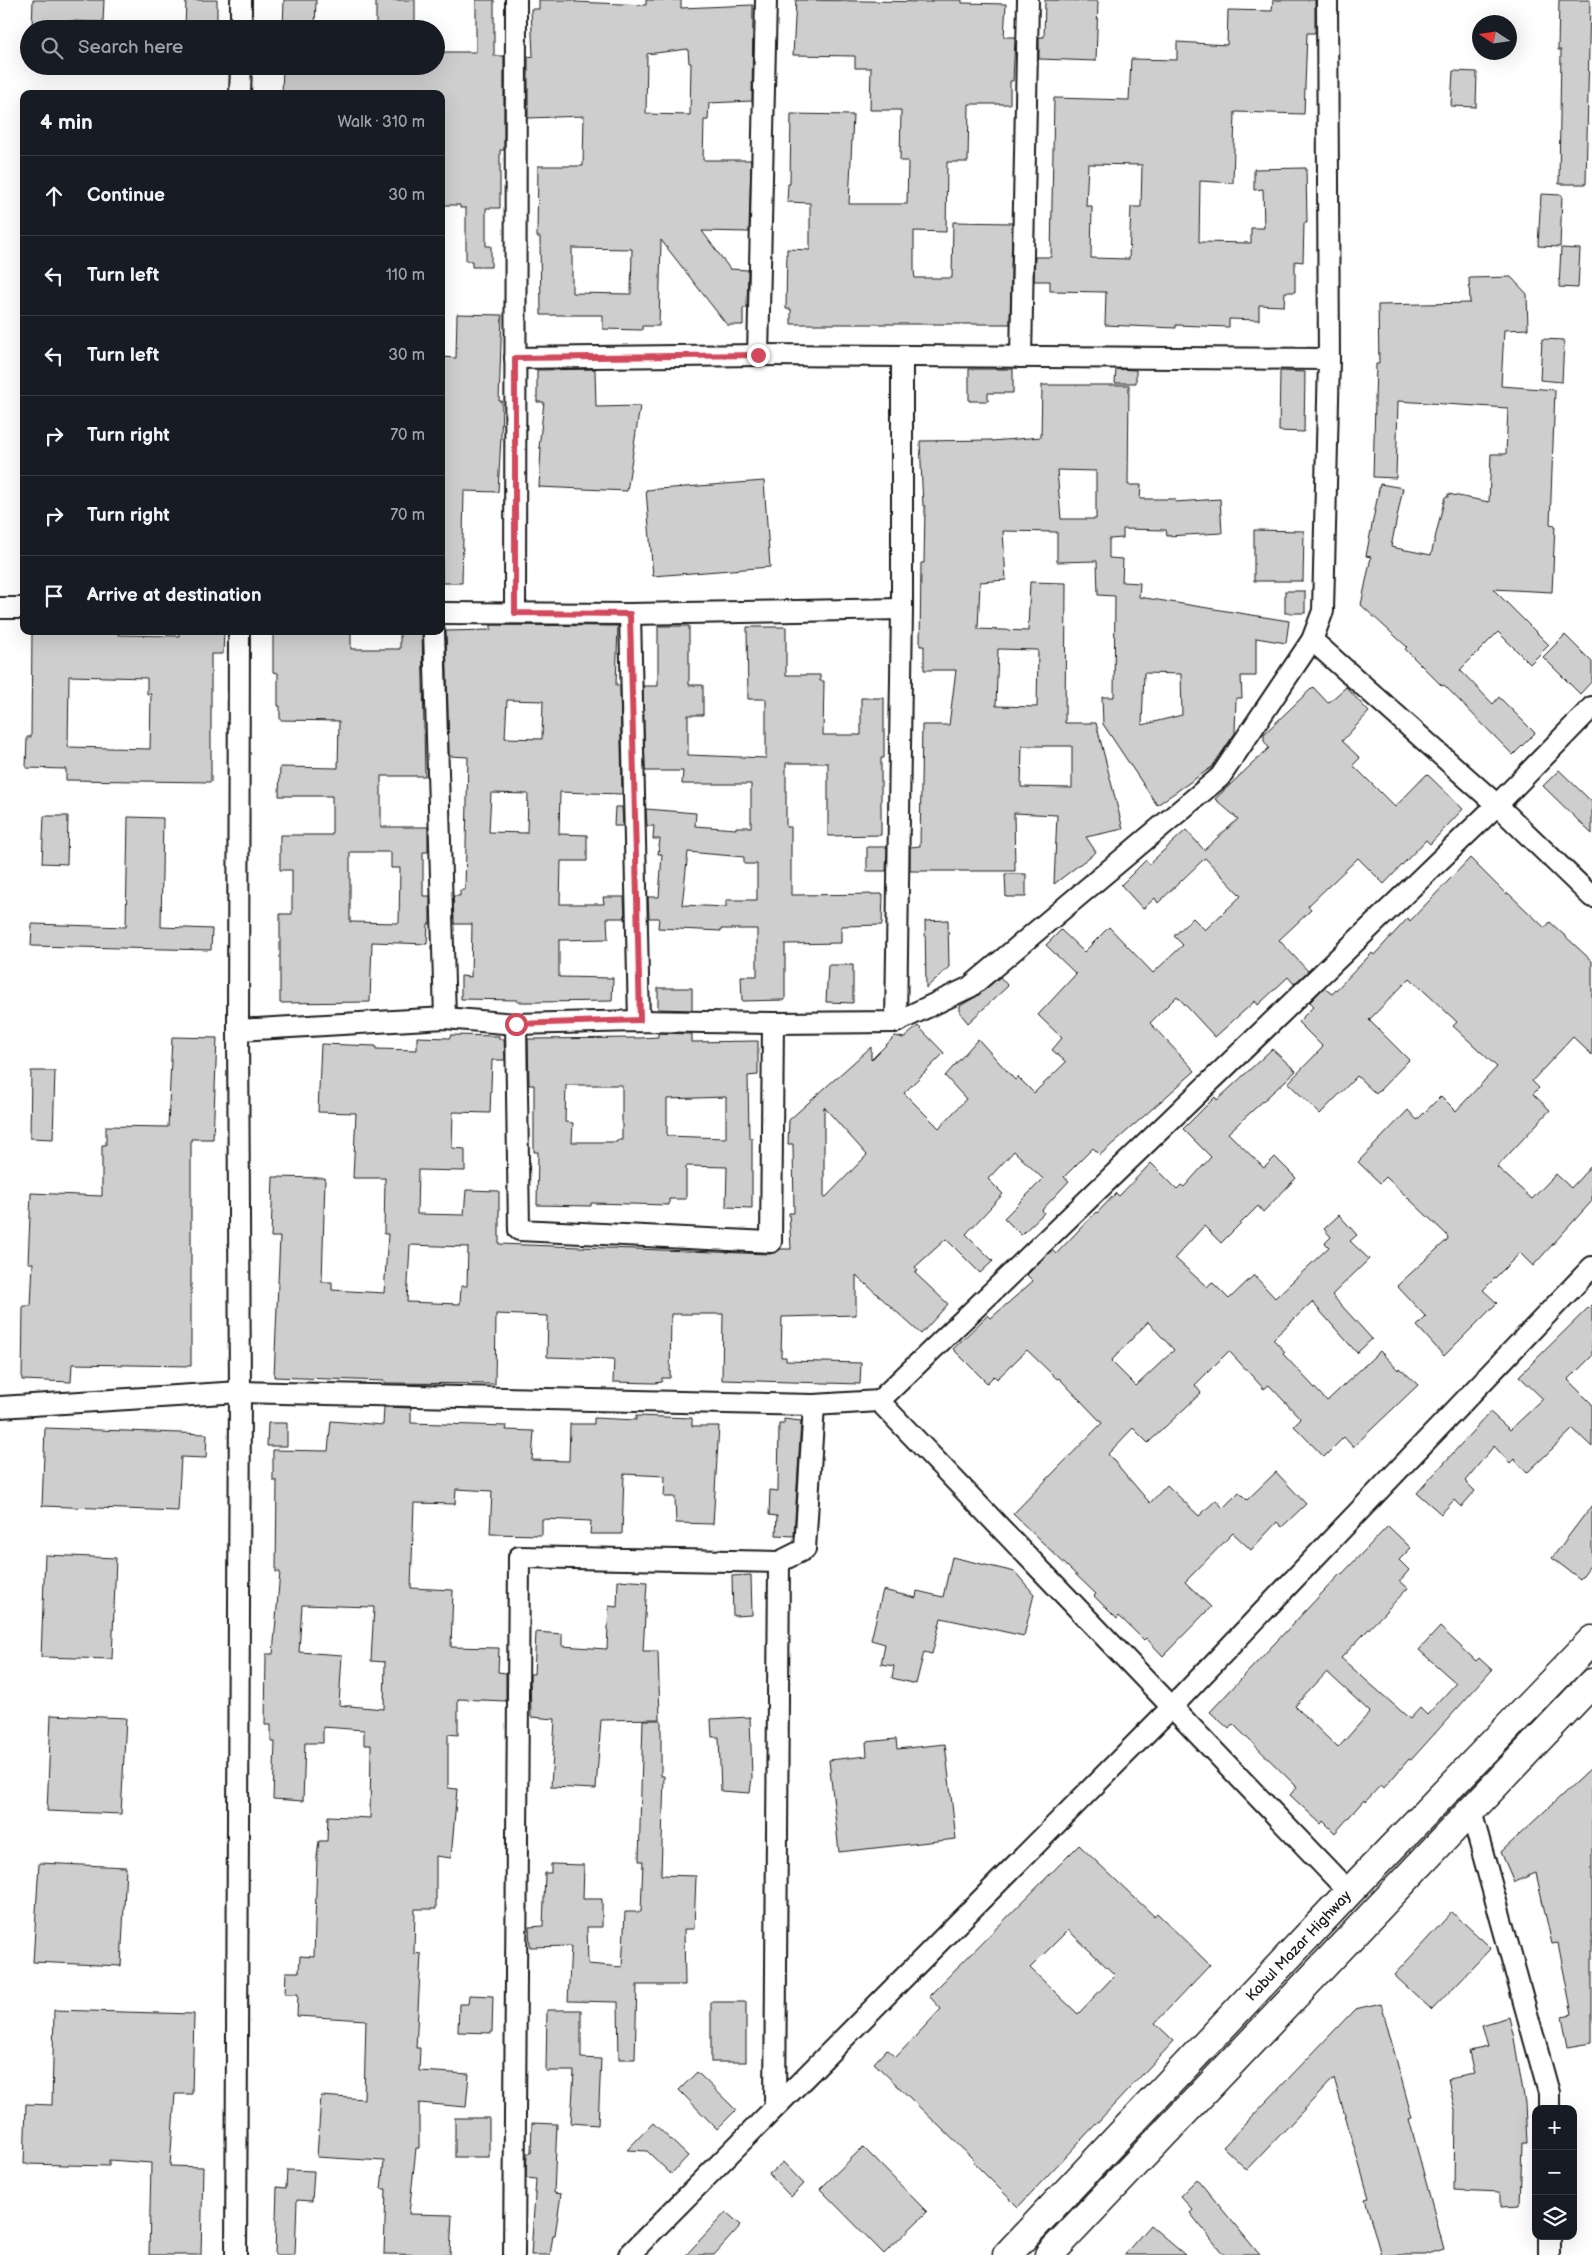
<!DOCTYPE html>
<meta charset="utf-8">
<style>
:root{--surface:#171b24;--page:#20242c;--text:#f1f3f6;--muted:#9ea1a6;--line:#363941}
body{margin:0;font-family:"Balsamiq Sans",sans-serif;background:var(--page);color:var(--text)}
.controls{position:absolute;right:15px;bottom:15px;display:grid;overflow:hidden;border-radius:10px;box-shadow:0 5px 20px #0002}
.controls button{width:45px;height:45px;display:grid;place-items:center;padding:0;border:0;border-bottom:1px solid var(--line);background:var(--surface);color:var(--text);font:25px sans-serif}
.compass{position:absolute;left:1472px;top:15px;width:45px;height:45px;border-radius:50%;background:var(--surface);box-shadow:0 5px 20px #0002;rotate:282deg}
.stop{position:absolute;width:15px;height:15px;margin:-11px;border:4px solid #d1495b;border-radius:50%;background:#fff}
.stop.end{background:#d1495b;border-color:#fff;box-shadow:0 1px 5px #0008}
.list{margin:0;padding:0;list-style:none}
h2{display:flex;justify-content:space-between;align-items:center;height:65px;margin:0;padding:0 20px;font-size:21px}
h2 small{font-size:16px;font-weight:400;color:var(--muted)}
.list li{display:grid;grid-template-columns:32px 1fr auto;gap:15px;align-items:center;box-sizing:border-box;height:80px;padding:0 20px;border-top:1px solid var(--line)}
.list b{display:block;font-size:19px;white-space:nowrap}
.list em{font-size:16px;font-style:normal;color:var(--muted)}
.icon{flex:none;width:28px;height:28px;fill:none;stroke:currentColor;stroke-width:2;stroke-linecap:round;stroke-linejoin:round}
.map{position:relative;flex:none;width:1592px;height:2255px;overflow:hidden}
.search{position:absolute;background:var(--surface);box-shadow:0 5px 20px #0002;left:20px;top:20px;width:425px;height:55px;display:flex;align-items:center;gap:12px;box-sizing:border-box;padding:0 18px;border-radius:28px;color:var(--muted);font-size:19px}
.panel{position:absolute;background:var(--surface);box-shadow:0 5px 20px #0002;left:20px;top:90px;width:425px;height:545px;border-radius:10px}
.map>svg:first-child{display:block}
.building{fill:#cecece;stroke:#1c1c1c;fill-rule:evenodd}
.lines{fill:none;stroke-linecap:round;stroke-linejoin:round}
.minor-casing{stroke:#1c1c1c;stroke-width:24}
.trunk-casing{stroke:#1c1c1c;stroke-width:31}
.minor{stroke:#fff;stroke-width:20}
.trunk{stroke:#fff;stroke-width:28}
.route{stroke:#d1495b;stroke-width:6}
.labels{text-anchor:middle;stroke-width:5;stroke-linejoin:round;paint-order:stroke}
.street-label{font-size:15px;fill:#1c1c1c;stroke:#fff}
</style>
<div class="map">
<svg width="1592" height="2255" viewBox="0 0 1592 2255">
<rect width="100%" height="100%" fill="#fff"/>
<filter id="ink" filterUnits="userSpaceOnUse"><feTurbulence type="fractalNoise" baseFrequency=".02" numOctaves="2"/><feDisplacementMap in="SourceGraphic" scale="10" xChannelSelector="R" yChannelSelector="G"/><feConvolveMatrix kernelMatrix="1 2 1 2 8 2 1 2 1" color-interpolation-filters="sRGB"/></filter>
<g filter="url(#ink)">
<g class="building">
<polygon points="33,0 104,0 103,22 70,21 69,29 32,29"/>
<polygon points="186,0 217,0 217,29 185,29"/>
<polygon points="284,0 316,0 315,29 283,29"/>
<rect x="376" y="0" width="39" height="29"/>
<polygon points="476,0 494,0 494,56 504,56 504,150 500,150 500,208 486,208 486,246 491,246 491,267 472,267 472,261 466,261 466,208 460,208 460,205 441,205 441,94 282,94 283,66 436,66 436,52 476,52"/>
<path d="M539,0H575V2L646,5V0H681V8L753,5L752,101L709,103L708,120H704L703,160H751L749,232L702,231L730,269L748,270L747,308H743V325H727L661,240L659,326H642V330L603,329V315H541L540,237H537L538,166H583L584,116L528,118V56L533,57L531,9H539ZM688,49L689,63H691L690,115L646,114L647,54ZM572,248L632,249L631,294L572,293Z"/>
<polygon points="796,0 932,2 932,0 962,0 962,3 1006,4 1004,37 1015,37 1013,81 1010,81 1010,104 969,104 968,162 947,162 946,232 914,231 914,271 915,278 952,278 953,222 1012,223 1010,324 791,324 791,309 786,309 787,249 810,250 810,203 787,202 788,184 790,184 791,114 853,115 849,204 907,204 908,161 900,161 901,110 870,110 871,68 855,68 855,56 793,55"/>
<polygon points="1045,0 1098,1 1096,61 1039,59 1039,37 1044,37"/>
<path d="M1273,0H1315V33H1307L1304,114L1235,112L1233,183L1200,181L1199,242L1251,243V228H1264L1263,189L1254,190V169L1306,168L1307,223H1304L1303,262L1295,261V292H1285L1284,306L1259,305V320L1229,319V327L1176,325V328L1105,325L1106,292L1050,291V281H1034L1035,257H1051L1054,98L1129,100L1131,59L1177,60V42L1227,45L1228,10L1272,11ZM1088,164L1142,165L1141,207H1131L1129,259L1091,258L1092,206H1086Z"/>
<polygon points="1559,0 1590,0 1586,184 1559,184 1561,50 1558,50"/>
<polygon points="1453,71 1477,72 1476,107 1451,106"/>
<polygon points="1541,194 1562,195 1560,247 1538,246"/>
<polygon points="1561,248 1580,249 1578,288 1559,287"/>
<polygon points="1511,277 1527,294 1528,329 1504,330 1501,386 1555,390 1550,524 1555,525 1552,592 1493,589 1549,645 1530,664 1498,632 1460,670 1493,704 1499,697 1535,733 1513,755 1444,685 1442,686 1405,649 1407,647 1361,605 1371,557 1366,556 1380,484 1403,488 1391,547 1431,555 1445,497 1448,497 1448,494 1489,502 1491,454 1506,454 1508,408 1398,401 1396,478 1373,477 1376,364 1379,364 1378,305 1470,303 1469,278"/>
<polygon points="457,314 502,315 499,401 502,401 501,437 498,492 464,491 462,583 442,583 441,357 456,358"/>
<polygon points="1542,339 1564,340 1562,382 1540,380"/>
<polygon points="595,369 596,407 640,406 627,491 539,487 541,448 539,448 544,402 537,402 537,370"/>
<polygon points="969,369 1013,369 1013,393 988,393 988,401 969,401"/>
<polygon points="1116,369 1136,370 1136,383 1115,383"/>
<polygon points="1280,371 1305,372 1304,432 1279,431"/>
<path d="M1042,385H1129L1128,485H1141L1140,499H1175V502L1220,499L1222,533L1167,536L1166,530L1123,529V538L1109,539V558L1123,559L1122,582L1140,583L1139,597L1289,621L1286,643L1256,638V676H1241L1242,698H1236L1235,733L1212,767L1157,805L1103,724L1102,697H1114L1115,596L1098,595L1097,561L1057,562V532L1003,531L1006,580L980,582L978,629L1028,631L1030,582L1066,583L1065,723H1096L1123,829L1086,837L1096,852L1054,884L1057,815L1014,813L1015,871H910V847L920,846L922,725H949L956,670H924V646H920L921,563H924L925,506H923L920,441L992,440V441L1041,437ZM1057,470L1096,471V519H1061ZM998,649L1038,650L1037,707L996,706ZM1144,673L1181,674L1182,715L1142,725ZM1022,746H1072V788L1021,787Z"/>
<polygon points="764,481 770,567 653,576 646,490"/>
<polygon points="1254,530 1304,531 1303,581 1254,581"/>
<rect x="1285" y="591" width="20" height="22"/>
<path d="M491,625L618,626L616,685H620L622,794L560,792L559,834L587,835V861H561L560,904H604L603,897H624L625,918H607L608,939L559,940V977L613,978L612,1001L536,1002H517V1000L461,999V976L471,977L472,924H454L453,896H460V890H465L468,757L449,756L446,631L491,630ZM507,700L543,701L542,739L505,738ZM491,793L528,794L527,833L489,832Z"/>
<path d="M658,626H689V685H703V715H688V755L766,758V699H748L747,627H786V675H820V681H824L823,735H861V698H884V758H881V835L828,836V763H786V827H791V895L883,894L882,925L841,926V943L785,944V1000L742,1001L741,976H757V929H721V931L658,928L659,918H649L648,897H659L662,854H658L660,839H653L654,826H647L646,809L696,813L695,826L736,829V827H751V784H682L683,771H645L643,686H658ZM688,852L744,857V864H757V900H726V907L682,905Z"/>
<path d="M32,631H118V635L179,636V631H224L223,654H211V782L66,780V769L26,768L27,737H31ZM69,676L147,678V694H151L150,749L68,747Z"/>
<path d="M273,631H351V649H400V631H422L425,776H381V827H428V852H423V896H430V924H428L427,944L372,942L370,1002L280,1003V914H292V870H280V835H332V796H279L280,767L338,768L339,721L280,720V706H278V673L273,672ZM350,852H391V868H400L399,923L350,922Z"/>
<polygon points="1565,635 1592,662 1592,681 1580,694 1543,657"/>
<path d="M1313,687L1328,703L1346,687L1369,712L1342,741L1360,758L1353,765L1395,807L1427,774L1463,809L1430,844L1426,840L1384,884L1358,858L1308,906L1311,910L1279,940L1308,971L1294,984L1288,977L1258,1005L1255,1001L1215,1037L1177,996L1150,1023L1195,1071L1100,1155L1093,1148L1064,1177L1069,1181L1042,1210L1044,1213L1021,1235L1004,1218L1043,1179L1014,1151L988,1179L1003,1194L966,1234L993,1261L980,1273L946,1239L915,1267L918,1271L915,1273L948,1304L921,1334L856,1275V1315L782,1317L781,1357H786V1361L861,1363L860,1384L722,1380L723,1314H671L670,1378H662V1382L655,1383L613,1382L614,1359L547,1357L548,1316L496,1314L495,1384L384,1383V1381L274,1377L280,1237H271L273,1177L325,1178L322,1282H332V1290L384,1293L388,1234H384L385,1178H353L356,1113L318,1112L321,1044L376,1046V1049L417,1050V1037L450,1038L451,1035L499,1036V1039H504L505,1060H492L490,1113L453,1112L452,1148L465,1149V1171L418,1170L417,1214L464,1215L466,1190L499,1191V1244L770,1254L781,1249H791L789,1213H794L793,1144H788L789,1120L871,1047V1060L895,1036L904,1038L918,1026L944,1053L904,1093L939,1128L966,1099L945,1076L978,1039L1015,1080L1018,1077L1034,1093L1066,1062L1052,1050L1062,1038L1038,1015L1076,974L1046,945L1061,930L1084,952L1109,927L1153,973L1183,945L1174,936L1193,918L1205,930L1241,896L1205,858L1158,903L1155,898L1143,909L1121,885L1146,860L1149,864L1186,830L1204,850L1238,819L1215,799L1269,748L1264,741V734ZM824,1107L867,1155L824,1199ZM410,1245L468,1247L467,1286H461L460,1304L407,1302Z"/>
<polygon points="1559,770 1592,802 1592,834 1543,786"/>
<polygon points="615,807 622,807 623,826 614,826"/>
<polygon points="44,816 68,816 67,864 42,863"/>
<polygon points="128,817 163,818 161,927 212,929 211,950 31,946 32,924 126,927"/>
<polygon points="867,847 887,847 886,871 867,871"/>
<polygon points="1470,858 1506,894 1508,893 1545,928 1550,922 1592,961 1592,1055 1573,1037 1532,1081 1539,1088 1533,1094 1550,1110 1497,1167 1532,1199 1556,1174 1571,1188 1592,1165 1592,1201 1533,1266 1520,1253 1483,1290 1497,1303 1444,1356 1417,1326 1426,1317 1397,1286 1448,1239 1447,1235 1386,1177 1380,1183 1358,1162 1408,1110 1417,1120 1441,1096 1456,1111 1497,1067 1453,1026 1457,1022 1410,978 1369,1020 1409,1060 1376,1094 1357,1076 1320,1114 1288,1083 1323,1047 1298,1022 1314,1006 1310,1002 1324,988 1332,994 1372,953 1374,955 1408,918 1410,921"/>
<polygon points="1005,874 1026,874 1026,897 1006,897"/>
<polygon points="948,920 949,967 926,988 925,921"/>
<polygon points="828,965 853,965 853,1003 826,1002"/>
<polygon points="1000,977 1008,986 968,1023 960,1013 960,1006 977,996"/>
<polygon points="658,988 692,988 692,1010 658,1009"/>
<path d="M658,1033L692,1034V1042L758,1041V1075L748,1076L749,1138H752V1208L726,1207L727,1167L686,1166V1199H669V1205L591,1203V1206L537,1205L538,1152H534V1085H529L528,1039L640,1038L658,1037ZM566,1085H622V1140H617V1142H572L573,1123L565,1122ZM726,1097V1138L667,1136V1099Z"/>
<polygon points="172,1037 217,1038 213,1139 191,1139 191,1366 72,1364 71,1382 22,1380 23,1306 31,1306 33,1263 28,1263 31,1193 102,1196 102,1145 106,1145 106,1126 168,1127"/>
<path d="M1272,1049L1296,1071L1228,1133L1264,1168L1275,1157L1296,1178L1263,1212L1258,1206L1221,1243L1204,1226L1175,1258L1207,1287L1212,1282L1229,1299L1254,1275L1275,1298L1329,1247L1325,1243L1331,1237L1324,1229L1339,1215L1357,1235L1350,1241L1369,1259L1332,1295L1372,1339L1357,1353L1312,1302L1273,1339L1285,1352L1283,1354L1327,1401L1380,1351L1398,1370L1400,1368L1418,1385L1353,1447L1344,1437L1324,1457L1294,1426L1301,1419L1269,1385L1264,1389L1229,1351L1195,1385L1201,1393L1148,1443L1133,1428L1108,1454L1150,1503L1167,1485L1199,1516L1216,1500L1223,1508L1239,1492L1247,1500L1276,1472L1306,1504L1282,1527L1277,1522L1251,1550L1233,1533L1185,1582L1211,1607L1163,1656L1146,1638L1144,1640L1119,1616L1117,1619L1094,1596L1096,1594L1013,1514L1102,1423L1059,1378L1057,1379L1027,1350L997,1379L994,1376L987,1383L953,1349L988,1315L991,1318L1033,1281L1027,1275L1052,1250L1056,1254L1096,1212L1097,1213L1116,1193L1119,1196L1151,1163L1177,1189L1181,1185L1184,1187L1211,1157L1183,1129L1215,1097L1217,1100ZM1148,1322L1174,1350L1136,1386L1111,1361Z"/>
<polygon points="31,1071 55,1071 53,1139 30,1138"/>
<polygon points="1592,1304 1592,1356 1568,1380 1592,1404 1592,1447 1573,1429 1527,1473 1514,1459 1510,1463 1494,1446 1465,1481 1475,1491 1461,1507 1454,1500 1441,1514 1417,1493 1490,1412 1510,1430 1543,1399 1519,1376"/>
<path d="M384,1407L411,1408V1423L507,1426L506,1430L534,1431L532,1460L569,1461L570,1424H594V1418L636,1420V1416L692,1418V1426H719L713,1524L676,1523L675,1497H664L665,1476L624,1474L622,1534H590L591,1521L542,1519V1535L490,1534L492,1491L456,1489L455,1504L414,1503L411,1588L453,1590L451,1647L499,1648L498,1672L506,1673V1701L458,1699V1735L448,1734V1788L457,1789L451,1858L436,1856V1909H415L414,1953L421,1954L416,2048H420L419,2071L469,2074L466,2107L419,2103V2148H416L409,2214L452,2215L450,2255L384,2254L386,2189H381L384,2161L317,2157L321,2096L364,2099L366,2020L297,2016L298,1994H285L286,1972H299L300,1956L314,1957L317,1857L319,1841H327L328,1816L370,1818L371,1745H364V1730L323,1727V1743H305L303,1801L273,1799L275,1742H271V1725H265L266,1654H273L280,1572H276L277,1481H273V1450L328,1451L331,1421L383,1425ZM302,1605L374,1607L371,1661L385,1662L384,1709L339,1705L342,1655L299,1652Z"/>
<polygon points="784,1419 801,1421 794,1536 776,1535 777,1516 769,1515 770,1490 778,1491 779,1424 784,1424"/>
<polygon points="268,1423 287,1423 287,1446 267,1446"/>
<polygon points="45,1428 207,1434 206,1458 181,1457 178,1511 42,1506"/>
<polygon points="1592,1505 1592,1563 1580,1579 1552,1558"/>
<path d="M1388,1526L1411,1548L1399,1560L1409,1570L1400,1581L1408,1588L1341,1658L1410,1719L1420,1708L1427,1715L1456,1683L1419,1650L1440,1627L1476,1661L1479,1658L1492,1670L1411,1760L1409,1759L1384,1788L1381,1785L1365,1802L1364,1800L1335,1833L1323,1821L1321,1824L1290,1795L1297,1787L1233,1724L1229,1729L1210,1712L1340,1574L1341,1575ZM1327,1672L1370,1712L1338,1748L1295,1706Z"/>
<polygon points="45,1555 116,1558 112,1659 41,1657"/>
<polygon points="952,1557 1015,1572 1034,1594 1024,1636 941,1618 932,1654 924,1652 916,1684 892,1678 894,1666 881,1664 885,1644 871,1640 883,1590 916,1598 917,1591 943,1597"/>
<polygon points="751,1575 752,1615 733,1616 732,1576"/>
<polygon points="618,1580 647,1582 643,1651 658,1651 660,1719 601,1720 596,1789 551,1787 555,1719 531,1717 530,1674 534,1674 536,1632 562,1634 562,1646 607,1649 609,1606 617,1607"/>
<polygon points="51,1715 126,1718 121,1814 47,1811"/>
<polygon points="750,1717 752,1777 750,1793 721,1791 719,1737 712,1737 711,1719"/>
<polygon points="643,1720 661,1720 661,1776 664,1776 661,1875 696,1876 694,1929 684,1929 685,1985 637,1985 635,2059 619,2059 618,2002 568,2001 571,1946 530,1947 529,1927 543,1926 545,1873 551,1873 551,1864 584,1865 583,1899 602,1899 602,1927 587,1927 588,1964 622,1967 625,1912 641,1912 643,1861 639,1861"/>
<polygon points="896,1739 897,1749 945,1744 956,1839 839,1852 829,1760 867,1756 866,1742"/>
<polygon points="1592,1767 1592,2043 1568,2047 1562,2016 1572,2014 1558,1943 1552,1944 1536,1873 1514,1882 1501,1852"/>
<path d="M1079,1845L1154,1916L1157,1913L1210,1965L1155,2023L1174,2041L1018,2207L973,2162L974,2160L874,2063L887,2049L896,2057L941,2009L929,1996ZM1068,1930L1115,1975L1078,2014L1030,1968Z"/>
<polygon points="39,1863 126,1867 121,1966 33,1962"/>
<polygon points="1452,1912 1491,1948 1432,2010 1394,1975"/>
<polygon points="469,1995 493,1996 492,2033 458,2032 459,2004 468,2004"/>
<rect x="711" y="2002" width="35" height="60"/>
<polygon points="1381,2003 1412,2118 1409,2119 1444,2249 1425,2255 1381,2255 1365,2199 1369,2198 1334,2078 1247,2170 1223,2147 1355,2009"/>
<polygon points="54,2010 194,2014 192,2094 175,2094 170,2166 203,2167 201,2255 149,2255 151,2163 109,2160 109,2166 24,2164 26,2104 52,2105"/>
<polygon points="547,2010 581,2010 581,2058 601,2059 598,2125 571,2123 574,2071 546,2071"/>
<polygon points="1509,2017 1514,2038 1525,2104 1527,2143 1522,2143 1520,2206 1500,2207 1500,2192 1454,2190 1455,2110 1448,2079 1474,2074 1469,2051 1488,2047 1482,2025"/>
<polygon points="697,2072 736,2110 717,2129 679,2090"/>
<rect x="455" y="2118" width="34" height="39"/>
<polygon points="532,2123 557,2124 554,2193 561,2194 555,2235 553,2235 550,2255 531,2255 536,2179 526,2178 527,2153 531,2153"/>
<polygon points="653,2123 688,2156 671,2174 647,2151 627,2150"/>
<polygon points="863,2147 927,2212 884,2254 820,2189"/>
<polygon points="783,2162 804,2184 791,2197 769,2174"/>
<polygon points="287,2170 314,2171 312,2201 297,2200 295,2255 275,2255 277,2187 286,2188"/>
<polygon points="1197,2179 1260,2255 1224,2255 1190,2213 1193,2210 1180,2196"/>
<polygon points="726,2212 741,2225 714,2255 686,2255"/>
<polygon points="1150,2225 1185,2255 1124,2255"/>
</g>
<g class="lines">
<g class="minor-casing">
<g id="minor">
<polyline points="241,29 241,0"/>
<polyline points="240,94 241,66"/>
<polyline points="758,355 766,0"/>
<polyline points="1021,357 1028,0"/>
<polyline points="515,358 758,355 1329,359"/>
<polyline points="0,608 24,608"/>
<polyline points="441,613 630,614 902,609"/>
<polyline points="515,613 516,0"/>
<polyline points="630,614 639,1021"/>
<polyline points="434,631 445,1018"/>
<polyline points="1312,640 1497,805 1592,897"/>
<polyline points="896,1022 902,609 902,356"/>
<polyline points="516,1024 519,1230 771,1242 773,1023"/>
<polyline points="238,1030 445,1018 516,1024 639,1021 773,1023 896,1022 970,987 1220,777 1312,640 1323,611 1329,359 1327,0"/>
<polyline points="879,1401 1349,1892"/>
<polyline points="0,1407 240,1392 814,1405 879,1401 1497,805 1592,707"/>
<polyline points="1471,1811 1549,2093 1549,2109"/>
<polyline points="775,2106 779,1562"/>
<polyline points="1549,2236 1549,2255"/>
<polyline points="236,2255 240,1392 238,1030 239,631"/>
<polyline points="514,2255 519,1557 779,1562 805,1549 814,1405"/>
<polyline points="629,2255 1172,1707 1592,1267"/>
</g>
</g>
<g class="trunk-casing">
<g id="trunk">
<path id="s1" d="M1007,2255L1349,1892L1592,1640"/>
<polyline points="1049,2255 1592,1683"/>
</g>
</g>
<use href="#minor" class="minor"/>
<use href="#trunk" class="trunk"/>
</g>
</g>
<g class="lines" filter="url(#ink)">
<polyline class="route" points="516,1024 640,1020 630,614 515,613 515,358 758,355"/>
</g>
<g class="labels">
<g class="street-label">
<text dy="5" stroke="none"><textPath href="#s1" startOffset="425">Kabul Mazar Highway</textPath></text>
</g>
</g>
</svg>
<div class="controls">
<button>+</button>
<button>−</button>
<button><svg class="icon" aria-label="layers" viewBox="0 0 24 24"><path d="M12 4l9 5-9 5-9-5zM3 14l9 5 9-5"/></svg></button>
</div>
<svg class="compass" viewBox="-18 -18 36 36"><path d="M0-13l5 13h-10z" fill="#e53935"/><path d="M0 13l5-13h-10z" fill="#9ea1a6"/></svg>
<div class="stop" style="left:516px;top:1024px"></div>
<div class="stop end" style="left:758px;top:355px"></div>
<div class="search"><svg class="icon" aria-label="search" viewBox="0 0 24 24"><circle cx="10" cy="10" r="6"/><path d="M15 15l6 6"/></svg>Search here</div>
<section class="panel">
<h2>4 min<small>Walk · 310 m</small></h2>
<ul class="list">
<li><svg class="icon" aria-label="ahead" viewBox="0 0 24 24"><path d="M12 20V5M6 11l6-6 6 6"/></svg><div><b>Continue</b></div><em>30 m</em></li>
<li><svg class="icon" aria-label="left" viewBox="0 0 24 24"><path d="M17 20v-9H6M10 6l-5 5 5 5"/></svg><div><b>Turn left</b></div><em>110 m</em></li>
<li><svg class="icon" aria-label="left" viewBox="0 0 24 24"><path d="M17 20v-9H6M10 6l-5 5 5 5"/></svg><div><b>Turn left</b></div><em>30 m</em></li>
<li><svg class="icon" aria-label="right" viewBox="0 0 24 24"><path d="M7 20v-9h11M14 6l5 5-5 5"/></svg><div><b>Turn right</b></div><em>70 m</em></li>
<li><svg class="icon" aria-label="right" viewBox="0 0 24 24"><path d="M7 20v-9h11M14 6l5 5-5 5"/></svg><div><b>Turn right</b></div><em>70 m</em></li>
<li><svg class="icon" aria-label="arrive" viewBox="0 0 24 24"><path d="M6 21V4h12l-3 4 3 4H6"/></svg><div><b>Arrive at destination</b></div></li>
</ul>
</section>
</div>
